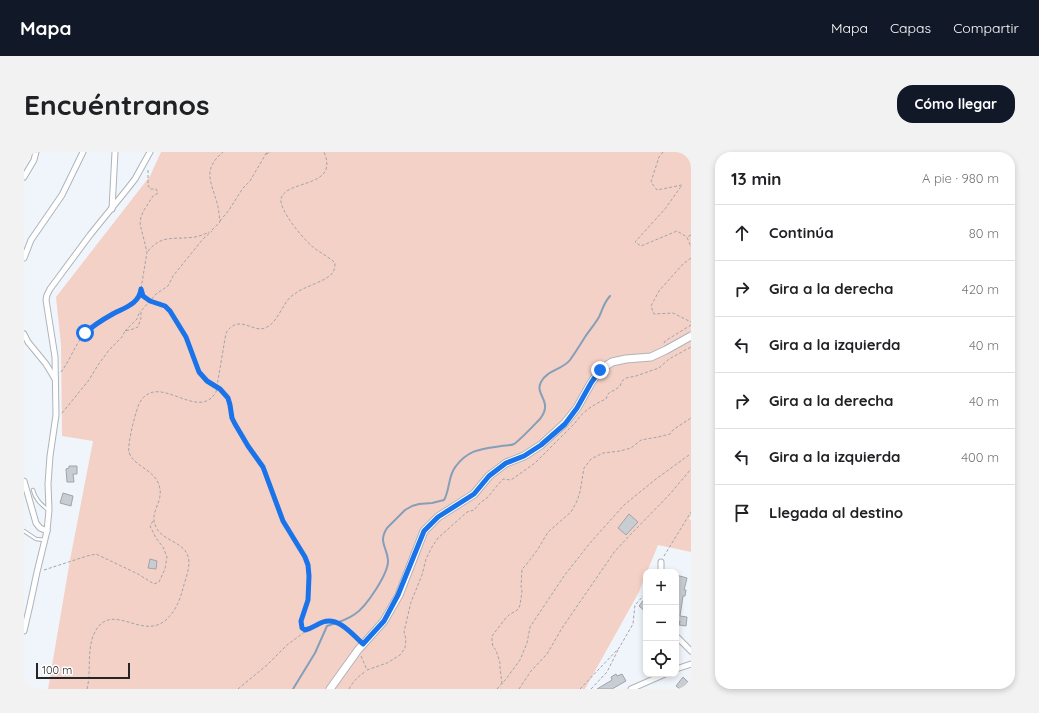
<!DOCTYPE html>
<html lang="es">
<meta charset="utf-8">
<style>
:root{--surface:#fff;--page:#f2f2f2;--text:#202124;--muted:#757577;--line:#e0e0e0;--accent:#111827}
body{margin:0;font-family:Quicksand,sans-serif;background:var(--page);color:var(--text)}
.controls{position:absolute;right:12px;bottom:12px;display:grid;overflow:hidden;border-radius:8px;box-shadow:0 2px 6px #0003}
.controls button{width:36px;height:36px;display:grid;place-items:center;padding:0;border:0;border-bottom:1px solid var(--line);background:var(--surface);color:var(--text);font:20px sans-serif}
.scale{position:absolute;left:12px;bottom:10px;width:94px;box-sizing:border-box;padding-left:4px;border:2px solid #232527;border-top:0;font-size:11px;line-height:14px;white-space:nowrap;color:#232527;-webkit-text-stroke:3px #fff;paint-order:stroke}
.stop{position:absolute;width:12px;height:12px;margin:-9px;border:3px solid #1a73e8;border-radius:50%;background:#fff}
.stop.end{background:#1a73e8;border-color:#fff;box-shadow:0 1px 4px #0008}
.list{margin:0;padding:0;list-style:none}
h2{display:flex;justify-content:space-between;align-items:center;height:52px;margin:0;padding:0 16px;font-size:17px}
h2 small{font-size:13px;font-weight:400;color:var(--muted)}
.list li{display:grid;grid-template-columns:26px 1fr auto;gap:12px;align-items:center;box-sizing:border-box;height:56px;padding:0 16px;border-top:1px solid var(--line)}
.list b{display:block;font-size:15px;white-space:nowrap}
.list em{font-size:13px;font-style:normal;color:var(--muted)}
.icon{flex:none;width:22px;height:22px;fill:none;stroke:currentColor;stroke-width:2;stroke-linecap:round;stroke-linejoin:round}
.map{position:relative;flex:none;width:667px;height:537px;overflow:hidden;border-radius:16px}
header{display:flex;align-items:center;gap:24px;box-sizing:border-box;height:56px;padding:0 20px;background:var(--accent);color:#fff}
header strong{font-size:19px}
nav{display:flex;gap:22px;margin-inline-start:auto;font-size:14px}
.intro{display:flex;align-items:center;justify-content:space-between;box-sizing:border-box;height:96px;padding:0 24px}
h1{margin:0;font-size:28px}
.button{padding:10px 18px;border-radius:16px;background:var(--accent);color:#fff;font-size:14px;font-weight:700}
main{display:flex;gap:24px;padding:0 24px}
aside{flex:1;background:var(--surface);border-radius:16px;box-shadow:0 2px 6px #0003}
.map>svg:first-child{display:block}
.green{fill:#f4d1c7}
.lines{fill:none;stroke-linecap:round;stroke-linejoin:round}
.stream{stroke:#859eba;stroke-width:2}
.building{fill:#c8cdd3;stroke:#9fa4a9}
.lane-casing{stroke:#afb4ba;stroke-width:4.5}
.street-casing{stroke:#afb4ba;stroke-width:7}
.secondary-casing{stroke:#afb4ba;stroke-width:9}
.path{stroke:#a0a4a9;stroke-width:1;stroke-dasharray:3 2;stroke-linecap:butt}
.lane{stroke:#fff;stroke-width:2.5}
.street{stroke:#fff;stroke-width:5}
.secondary{stroke:#fff;stroke-width:7}
.route{stroke:#1a73e8;stroke-width:5}
</style>
<header>
<strong>Mapa</strong>
<nav><a>Mapa</a><a>Capas</a><a>Compartir</a></nav>
</header>
<div class="intro"><h1>Encuéntranos</h1><a class="button">Cómo llegar</a></div>
<main>
<div class="map">
<svg width="667" height="537" viewBox="0 0 667 537">
<rect width="100%" height="100%" fill="#f0f5fb"/>
<polygon class="green" points="137,0 667,0 667,364 665,367 667,368 667,400 634,393 623,420 622,420 622,422 615,440 561,537 24,537 46,408 69,289 38,284 37,193 32,145 126,24"/>
<g class="lines">
<path class="stream" d="M269,537L291,501L303,474C313,471 323,468 331,462C342,455 365,421 364,408C363,395 354,390 363,376L381,358L388,354L395,352L408,351L420,348C426,338 424,323 432,314C445,297 458,297 477,294C481,293 486,294 490,292C495,289 511,272 516,267C530,249 510,243 517,230C523,218 538,218 546,208C551,201 556,193 561,185C565,179 571,172 575,165C579,157 579,152 586,144"/>
</g>
<g class="building">
<polygon points="45,314 53,314 53,322 49,322 50,330 43,330 42,317 45,316"/>
<polygon points="39,341 49,344 47,354 36,351"/>
<polygon points="605,362 614,370 602,383 594,376"/>
<polygon points="126,407 133,409 132,417 124,416"/>
<polygon points="652,423 663,426 660,438 662,438 661,444 659,444 656,464 663,465 662,474 655,473 656,469 655,471 652,471"/>
<polygon points="622,445 622,460 615,454"/>
<polygon points="592,522 593,524 598,522 602,529 588,537 573,537 588,528 587,525"/>
<polygon points="659,525 667,533 667,535 665,537 656,537 652,534"/>
</g>
<g class="lines">
<g class="lane-casing">
<g id="lane">
<path d="M9,338C11,347 17,352 24,358"/>
<polyline points="0,379 12,387 21,388"/>
</g>
</g>
<g class="street-casing">
<g id="street">
<polyline points="0,25 10,8 12,0"/>
<polyline points="88,57 91,0"/>
<polyline points="0,106 7,88 38,43 59,0"/>
<polyline points="0,182 4,190 22,212 31,227"/>
<polyline points="0,329 12,371 16,376 23,379"/>
<polyline points="637,410 637,420"/>
<polyline points="0,479 6,453 13,420 23,379 25,358 24,332 26,304 32,263 31,205 22,148 23,143 26,137 66,83 104,36 111,27 126,0"/>
<polyline points="652,484 667,499"/>
<polyline points="652,517 667,512"/>
<polyline points="607,537 641,522"/>
</g>
</g>
<g class="secondary-casing">
<polyline id="secondary" points="306,537 334,498 360,469 375,443 400,379 414,365 450,342 465,324 482,311 500,304 517,293 541,271 553,256 567,231 576,218 588,210 602,207 627,205 642,198 667,184"/>
</g>
<g class="path">
<polyline points="639,0 635,5 627,30 633,38 658,33 641,57 611,90 617,94 653,79 663,85"/>
<polyline points="242,2 247,0"/>
<path d="M124,18V33L126,37H132L134,41L129,44L120,58L117,65L116,72L123,100L117,137L119,144L126,149L141,154L147,159L162,185L175,220L183,229L196,237L204,246L206,253L208,266L211,273L224,294L239,315L259,369L281,405L284,413L285,425L284,448L277,469L278,476L281,478C289,476 293,472 299,470C313,466 325,479 334,488"/>
<polyline points="196,69 205,58 219,36 226,29 243,0"/>
<path d="M188,78L196,70C195,64 195,57 193,51C187,29 178,18 199,0"/>
<polyline points="667,83 663,85 667,95"/>
<path d="M124,99C138,82 151,88 171,85C176,84 181,82 185,80"/>
<polyline points="667,106 659,112 635,139 627,154 630,162 649,161 667,170"/>
<polyline points="101,179 113,167 116,159"/>
<polyline points="640,191 641,189 667,173"/>
<path d="M37,220C48,206 53,185 69,174C75,170 81,166 87,163C98,156 115,153 117,138"/>
<polyline points="38,261 65,228 74,213 85,198 98,185 101,179 109,177 114,175 117,166 117,159 132,142 144,134 149,124 179,87 188,79"/>
<polyline points="640,404 667,360"/>
<polyline points="20,418 63,404 72,402 114,422 130,432 135,430 141,417 143,405 139,395 132,386 126,374 129,369"/>
<path d="M337,504L343,518L363,511L376,503L381,496L382,487L380,480L387,450L398,423L402,407L408,395L414,386L443,360L450,358L456,351L464,345L472,335L479,327L487,328L511,311L551,271C558,260 570,252 582,247L584,242L586,240L591,238L596,234L598,229L602,226L612,224L635,216L645,207L667,195"/>
<polyline points="478,532 476,516 476,511 472,498 469,495 468,489 468,484 481,467 486,462 492,459 495,456 496,453 498,439 497,434 498,417 502,413 514,397 524,380 547,360 553,349 556,340 560,316 567,307 579,301 596,299 607,296 617,288 634,285 646,282 650,277 667,266"/>
<path d="M63,537C68,518 61,492 74,475C92,452 121,490 144,466C151,459 155,450 158,440C160,431 165,420 165,410C164,390 142,391 133,377C123,360 141,351 135,333C131,320 115,315 108,306C107,305 105,301 105,300C103,293 112,257 116,250C135,219 174,271 192,240L202,181C215,161 228,181 241,176C251,172 255,161 261,152C263,148 267,144 272,141C281,134 304,129 309,120C311,117 311,114 311,111C304,104 296,101 289,95C280,88 255,58 257,47C261,27 316,37 300,0"/>
<polyline points="214,537 243,513 263,493 282,479"/>
<path d="M325,537C329,529 335,524 342,519"/>
<polyline points="473,537 482,527 496,508 503,491 506,475 540,424 566,391 600,353 632,327 665,303 667,303"/>
<polyline points="495,537 507,519 523,502 538,476 591,399 608,381 646,342 667,317"/>
<polyline points="556,537 595,496 609,472 611,453 622,441"/>
<polyline points="567,537 583,520 594,498"/>
</g>
<use href="#lane" class="lane"/>
<use href="#street" class="street"/>
<use href="#secondary" class="secondary"/>
</g>
<g class="lines">
<path class="route" d="M61,181C69,174 78,168 87,163C99,156 115,153 117,137L119,144L126,149L141,154L146,159L162,185L175,220L183,229L196,237L204,246L206,253L208,266L211,272L224,294L239,315L259,369L281,405L284,413L285,424L284,448L277,469L278,476L281,478C289,476 293,472 299,470C315,465 328,482 339,492L360,469L374,443L400,379L414,365L450,342L465,324L482,311L500,304L517,293L541,272L553,256L567,231L576,218"/>
</g>
</svg>
<div class="controls">
<button>+</button>
<button>−</button>
<button><svg class="icon" aria-label="locate" viewBox="0 0 24 24"><circle cx="12" cy="12" r="6"/><path d="M12 2v4M12 18v4M2 12h4M18 12h4"/></svg></button>
</div>
<div class="scale">100 m</div>
<div class="stop" style="left:61px;top:181px"></div>
<div class="stop end" style="left:576px;top:218px"></div>
</div>
<aside>
<h2>13 min<small>A pie · 980 m</small></h2>
<ul class="list">
<li><svg class="icon" aria-label="ahead" viewBox="0 0 24 24"><path d="M12 20V5M6 11l6-6 6 6"/></svg><div><b>Continúa</b></div><em>80 m</em></li>
<li><svg class="icon" aria-label="right" viewBox="0 0 24 24"><path d="M7 20v-9h11M14 6l5 5-5 5"/></svg><div><b>Gira a la derecha</b></div><em>420 m</em></li>
<li><svg class="icon" aria-label="left" viewBox="0 0 24 24"><path d="M17 20v-9H6M10 6l-5 5 5 5"/></svg><div><b>Gira a la izquierda</b></div><em>40 m</em></li>
<li><svg class="icon" aria-label="right" viewBox="0 0 24 24"><path d="M7 20v-9h11M14 6l5 5-5 5"/></svg><div><b>Gira a la derecha</b></div><em>40 m</em></li>
<li><svg class="icon" aria-label="left" viewBox="0 0 24 24"><path d="M17 20v-9H6M10 6l-5 5 5 5"/></svg><div><b>Gira a la izquierda</b></div><em>400 m</em></li>
<li><svg class="icon" aria-label="arrive" viewBox="0 0 24 24"><path d="M6 21V4h12l-3 4 3 4H6"/></svg><div><b>Llegada al destino</b></div></li>
</ul>
</aside>
</main>
